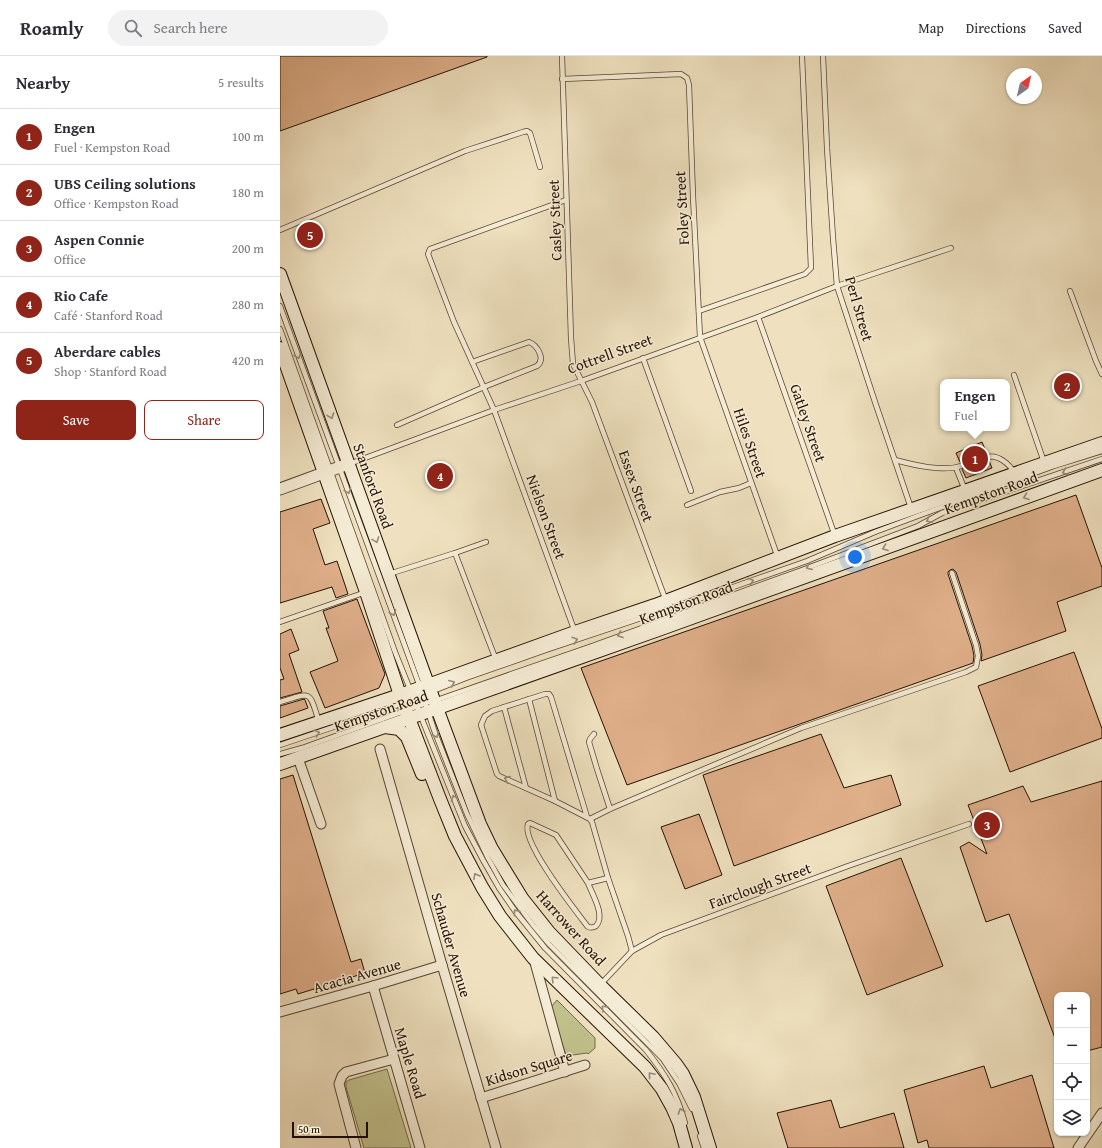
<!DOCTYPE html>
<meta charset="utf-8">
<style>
:root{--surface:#fff;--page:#f2f2f3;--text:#2b2b33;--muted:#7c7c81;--line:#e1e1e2;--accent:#8f2418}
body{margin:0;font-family:"Gentium Book Plus",serif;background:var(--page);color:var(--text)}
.controls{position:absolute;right:12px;bottom:12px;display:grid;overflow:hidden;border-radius:8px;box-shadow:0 1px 3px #0004}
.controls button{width:36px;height:36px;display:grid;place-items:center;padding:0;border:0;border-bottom:1px solid var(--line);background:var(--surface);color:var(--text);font:20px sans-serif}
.compass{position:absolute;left:726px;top:12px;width:36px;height:36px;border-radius:50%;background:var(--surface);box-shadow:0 1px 3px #0004;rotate:34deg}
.scale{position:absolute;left:12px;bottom:10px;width:76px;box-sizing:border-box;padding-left:4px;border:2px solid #251102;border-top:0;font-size:11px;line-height:14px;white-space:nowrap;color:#251102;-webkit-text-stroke:3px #f5ecd5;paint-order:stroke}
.you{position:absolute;left:575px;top:501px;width:14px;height:14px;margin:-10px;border:3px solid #fff;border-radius:50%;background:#1a73e8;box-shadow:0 0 0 6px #1a73e833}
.badge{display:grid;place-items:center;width:26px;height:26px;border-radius:50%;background:var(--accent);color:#fff;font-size:13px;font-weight:700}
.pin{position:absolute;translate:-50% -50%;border:2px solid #fff;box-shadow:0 1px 4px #0006}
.popup{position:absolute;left:660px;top:323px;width:70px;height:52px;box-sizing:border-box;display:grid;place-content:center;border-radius:8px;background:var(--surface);filter:drop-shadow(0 1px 3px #0005);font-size:13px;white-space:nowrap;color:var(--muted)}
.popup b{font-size:15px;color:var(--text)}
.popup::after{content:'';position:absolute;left:50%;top:100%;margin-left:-8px;border:8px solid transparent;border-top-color:var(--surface)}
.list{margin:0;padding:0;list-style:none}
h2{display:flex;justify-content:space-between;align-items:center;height:52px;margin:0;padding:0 16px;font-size:17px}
h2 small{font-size:13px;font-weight:400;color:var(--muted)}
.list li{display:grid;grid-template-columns:26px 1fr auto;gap:12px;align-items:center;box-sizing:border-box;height:56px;padding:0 16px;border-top:1px solid var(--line)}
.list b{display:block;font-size:15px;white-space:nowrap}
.list p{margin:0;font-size:13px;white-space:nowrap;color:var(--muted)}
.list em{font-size:13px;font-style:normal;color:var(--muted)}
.actions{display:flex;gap:8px;padding:12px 16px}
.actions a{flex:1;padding:9px 0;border:1px solid var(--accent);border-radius:8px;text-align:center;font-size:14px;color:var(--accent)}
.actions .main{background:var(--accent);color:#fff}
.icon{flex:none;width:22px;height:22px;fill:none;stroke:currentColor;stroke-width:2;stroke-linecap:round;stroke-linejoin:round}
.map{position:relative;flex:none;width:822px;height:1092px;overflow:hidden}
header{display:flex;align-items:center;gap:24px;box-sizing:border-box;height:56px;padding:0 20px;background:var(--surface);border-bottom:1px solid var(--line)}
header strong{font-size:19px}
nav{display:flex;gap:22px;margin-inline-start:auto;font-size:14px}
.search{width:280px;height:36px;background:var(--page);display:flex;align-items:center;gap:10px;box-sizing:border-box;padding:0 14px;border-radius:22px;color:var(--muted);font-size:15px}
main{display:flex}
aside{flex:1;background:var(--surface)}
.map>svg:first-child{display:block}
.green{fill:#c1c18c;stroke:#736947}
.building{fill:#dfaf8a;stroke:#251102}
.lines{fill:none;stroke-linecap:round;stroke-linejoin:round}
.service-casing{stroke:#584531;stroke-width:6}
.minor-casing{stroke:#584531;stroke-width:11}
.tertiary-casing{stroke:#584531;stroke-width:13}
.secondary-casing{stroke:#251102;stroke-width:14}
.service{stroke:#f5ecd5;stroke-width:4.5}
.minor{stroke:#f5ecd5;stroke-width:9}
.tertiary{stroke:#f5ecd5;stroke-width:11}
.secondary{stroke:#f5ecd5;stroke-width:12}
.oneway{stroke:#978976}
.labels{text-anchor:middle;stroke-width:3;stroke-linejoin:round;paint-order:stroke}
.street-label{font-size:15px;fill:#251102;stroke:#f5ecd5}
</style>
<header>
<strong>Roamly</strong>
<div class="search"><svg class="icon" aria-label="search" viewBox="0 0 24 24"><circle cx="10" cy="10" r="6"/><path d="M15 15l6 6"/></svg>Search here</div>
<nav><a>Map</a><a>Directions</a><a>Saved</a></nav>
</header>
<main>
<aside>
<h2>Nearby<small>5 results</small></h2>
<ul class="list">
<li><span class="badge">1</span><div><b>Engen</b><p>Fuel · Kempston Road</p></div><em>100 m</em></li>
<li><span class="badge">2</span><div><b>UBS Ceiling solutions</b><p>Office · Kempston Road</p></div><em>180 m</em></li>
<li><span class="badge">3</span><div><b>Aspen Connie</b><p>Office</p></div><em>200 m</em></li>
<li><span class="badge">4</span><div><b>Rio Cafe</b><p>Café · Stanford Road</p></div><em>280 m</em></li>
<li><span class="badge">5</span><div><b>Aberdare cables</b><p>Shop · Stanford Road</p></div><em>420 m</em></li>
</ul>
<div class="actions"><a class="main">Save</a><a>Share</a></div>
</aside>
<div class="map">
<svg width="822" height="1092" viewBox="0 0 822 1092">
<rect width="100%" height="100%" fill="#efe1bf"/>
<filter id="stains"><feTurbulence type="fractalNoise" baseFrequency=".005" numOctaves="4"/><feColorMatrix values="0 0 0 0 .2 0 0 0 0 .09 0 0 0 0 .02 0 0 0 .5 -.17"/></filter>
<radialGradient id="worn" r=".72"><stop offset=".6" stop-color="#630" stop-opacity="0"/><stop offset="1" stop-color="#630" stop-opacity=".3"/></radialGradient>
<g class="green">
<polygon points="277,944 315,982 315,992 308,998 307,997 286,1000 271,951"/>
<polygon points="107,1013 131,1092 84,1092 66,1031 66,1026 69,1024"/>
</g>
<g class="building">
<polygon points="0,0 207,0 207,1 0,75"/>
<polygon points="702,386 707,398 705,399 704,402 706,404 709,405 712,412 686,422 682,413 684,411 685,409 682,407 680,406 676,397"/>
<polygon points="796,439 822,512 822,530 777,546 786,575 701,605 702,599 700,588 676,516 673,513 670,514 668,516 668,518 692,590 694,600 693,607 347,729 301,612"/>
<polygon points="41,443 50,467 33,473 45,509 57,505 68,538 56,542 52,531 0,547 0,456"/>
<polygon points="77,543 105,618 99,632 45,652 30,616 58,605 46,572 49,572 43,555"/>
<polygon points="11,573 19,594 9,598 22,636 0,642 0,624 4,623 0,612 0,578"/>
<polygon points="794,596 822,673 822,682 730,716 698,630"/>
<polygon points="24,643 25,644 28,652 0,662 0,650"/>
<polygon points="541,678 564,732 611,719 621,749 454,810 423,719"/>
<polygon points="13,719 71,906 81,903 85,917 18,938 16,933 0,938 0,723"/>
<polygon points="822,725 822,991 807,995 807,939 777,939 777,985 776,985 729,858 706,866 680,791 689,786 707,798 688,749 743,730 751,746"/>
<polygon points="419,758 442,819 405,833 381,771"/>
<polygon points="621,802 663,910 587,939 546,830"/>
<polygon points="704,1010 711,1032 752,1019 774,1092 649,1092 647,1084 638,1087 624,1034"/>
<polygon points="551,1044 560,1072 614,1057 624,1092 508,1092 497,1057"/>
</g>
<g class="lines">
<g class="service-casing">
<g id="service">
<polyline points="282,0 291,282 293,308 312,346 386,545"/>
<polyline points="543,0 547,92 553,182 557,230 595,346 631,452"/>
<polyline points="282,23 401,18 407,22 409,29 413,140 420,281 498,502"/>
<polyline points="286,144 150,193 148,198 174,266 214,354 295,576"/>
<polyline points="0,174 185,95 243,76 247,75 250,77 260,111"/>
<polyline points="790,235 816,305 822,318"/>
<polyline points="0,250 140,631 154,674 187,758 208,802 223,829 253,869 269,888 383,1003 399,1027 412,1053"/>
<polyline points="419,255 525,218 531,212 522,0"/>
<polyline points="478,261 555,480"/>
<path d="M0,273L115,596L185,770L203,804L219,832L235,855L265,892L366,994C385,1018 397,1037 405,1067"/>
<polyline points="363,302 411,435"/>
<polyline points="734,319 764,406"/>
<path d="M117,369L204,331L257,310C266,303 257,289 249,286L192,306"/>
<path d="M708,401C717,398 730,408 734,417"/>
<path d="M615,404C634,409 662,416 681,410"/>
<polyline points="69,408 214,354 301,325 478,261 557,230 671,192"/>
<polyline points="676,412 685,434"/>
<polyline points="407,449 440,436 459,432 471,427"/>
<polyline points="175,497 216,604"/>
<polyline points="109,518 175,497 206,486"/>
<polyline points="0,566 86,536"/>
<polyline points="249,643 275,745"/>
<polyline points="154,645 312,590 522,514 638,470 662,457 822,403"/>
<path d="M0,646C32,636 29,634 39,666"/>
<polyline points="224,651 246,732"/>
<polyline points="314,678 310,683 309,686 317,713 330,753"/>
<polyline points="0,689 110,652 186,622 266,594 442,535 527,505 595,476 635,461 774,410 822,395"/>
<polyline points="0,698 22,692 147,647"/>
<polyline points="307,761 271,641 269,638 265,638 212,655 205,660 201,669 217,718 219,720 275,745 310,763 312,766 328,822 348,880 352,895"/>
<polyline points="310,763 330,753 521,672 686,616 696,611 698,600 696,589 672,517"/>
<path d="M308,827C312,838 326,860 316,870C313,872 311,872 308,871C295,854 241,786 248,768L250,767L276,779L308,827L328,822"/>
<polyline points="320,929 352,895 381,879 568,810 689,768"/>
<polyline points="420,1080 424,1092"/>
</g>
</g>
<g class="minor-casing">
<g id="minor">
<polyline points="100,693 162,909 216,1092"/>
<polyline points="18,702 41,768"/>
<polyline points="254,903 285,1016"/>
<polyline points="93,930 140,1092"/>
<polyline points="0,956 93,930 162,909"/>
<polyline points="201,1042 305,1009"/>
<polyline points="76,1092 59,1028 62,1020 66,1016 114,1003"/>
<polyline points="798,1092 822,1057"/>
</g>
</g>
<g class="tertiary-casing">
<polyline id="tertiary" points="0,433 68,408"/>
</g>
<g class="secondary-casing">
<g id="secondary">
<polyline points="0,218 148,628 200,768 212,793 242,842 269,876 320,929 373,981 396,1008 403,1018 414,1041 430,1092"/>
<polyline points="0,292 86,536 120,639 160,743 175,780 202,831 220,860 253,902 365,1011 382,1033 392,1051 399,1067 406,1092"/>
<polyline points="105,671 119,673 127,681 142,718"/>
<polyline points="0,679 120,639 295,576 375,549 555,480 822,387"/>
<polyline points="0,708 384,572 822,414"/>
</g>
</g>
<use href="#service" class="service"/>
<use href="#minor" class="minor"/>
<use href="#tertiary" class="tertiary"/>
<use href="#secondary" class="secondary"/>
</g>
<defs><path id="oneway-chevron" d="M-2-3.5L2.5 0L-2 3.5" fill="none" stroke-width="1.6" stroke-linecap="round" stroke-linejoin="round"/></defs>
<g class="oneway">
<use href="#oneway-chevron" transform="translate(18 300) rotate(70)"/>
<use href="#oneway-chevron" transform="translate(51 360) rotate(70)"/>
<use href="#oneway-chevron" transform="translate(785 416) rotate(161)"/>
<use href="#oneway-chevron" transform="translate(68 435) rotate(70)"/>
<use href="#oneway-chevron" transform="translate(746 441) rotate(160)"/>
<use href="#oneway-chevron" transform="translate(649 464) rotate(152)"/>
<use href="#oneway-chevron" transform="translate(96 484) rotate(70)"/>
<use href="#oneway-chevron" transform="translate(605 492) rotate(160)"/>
<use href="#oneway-chevron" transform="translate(529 511) rotate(159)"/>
<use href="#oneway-chevron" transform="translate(471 525) rotate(-19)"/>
<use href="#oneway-chevron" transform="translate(113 557) rotate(70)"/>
<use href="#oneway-chevron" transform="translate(340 579) rotate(160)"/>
<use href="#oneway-chevron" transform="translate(295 584) rotate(-19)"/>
<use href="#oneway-chevron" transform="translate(172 627) rotate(-22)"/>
<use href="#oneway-chevron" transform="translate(37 677) rotate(-19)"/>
<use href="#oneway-chevron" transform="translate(156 679) rotate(68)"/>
<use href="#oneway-chevron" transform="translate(227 723) rotate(-156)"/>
<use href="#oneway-chevron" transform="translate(174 742) rotate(-111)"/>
<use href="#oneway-chevron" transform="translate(196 820) rotate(-119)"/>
<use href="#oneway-chevron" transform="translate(236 856) rotate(-127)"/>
<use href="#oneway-chevron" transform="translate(274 923) rotate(-135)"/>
<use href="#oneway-chevron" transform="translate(324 952) rotate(-135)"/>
<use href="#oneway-chevron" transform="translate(371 1019) rotate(-130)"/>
<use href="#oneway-chevron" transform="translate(401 1055) rotate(-109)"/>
</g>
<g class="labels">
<g class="street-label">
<text transform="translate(402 152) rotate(-93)" y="5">Foley Street</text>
<text transform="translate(275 164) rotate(-92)" y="5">Casley Street</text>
<text transform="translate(579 253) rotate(74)" y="5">Perl Street</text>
<text transform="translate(330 298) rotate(-20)" y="5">Cottrell Street</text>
<text transform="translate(528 367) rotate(71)" y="5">Gatley Street</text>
<text transform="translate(470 387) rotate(71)" y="5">Hiles Street</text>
<text transform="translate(93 430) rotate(70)" y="5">Stanford Road</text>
<text transform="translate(356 430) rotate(70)" y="5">Essex Street</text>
<text transform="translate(711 437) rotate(-20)" y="5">Kempston Road</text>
<text transform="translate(266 461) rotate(70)" y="5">Nielson Street</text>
<text transform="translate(406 547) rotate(-20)" y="5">Kempston Road</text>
<text transform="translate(101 655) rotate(-19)" y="5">Kempston Road</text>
<text transform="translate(480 830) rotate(-20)" y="5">Fairclough Street</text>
<text transform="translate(291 872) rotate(48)" y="5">Harrower Road</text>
<text transform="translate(171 889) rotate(74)" y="5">Schauder Avenue</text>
<text transform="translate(77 920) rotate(-16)" y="5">Acacia Avenue</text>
<text transform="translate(130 1007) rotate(73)" y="5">Maple Road</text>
<text transform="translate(249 1012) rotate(-17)" y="5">Kidson Square</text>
</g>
</g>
<rect width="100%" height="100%" filter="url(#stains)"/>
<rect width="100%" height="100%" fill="url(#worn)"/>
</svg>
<div class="controls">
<button>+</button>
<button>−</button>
<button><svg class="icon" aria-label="locate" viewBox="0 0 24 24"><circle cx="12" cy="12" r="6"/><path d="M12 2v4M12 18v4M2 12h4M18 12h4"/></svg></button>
<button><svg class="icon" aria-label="layers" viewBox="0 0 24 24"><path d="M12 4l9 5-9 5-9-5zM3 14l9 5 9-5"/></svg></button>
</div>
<svg class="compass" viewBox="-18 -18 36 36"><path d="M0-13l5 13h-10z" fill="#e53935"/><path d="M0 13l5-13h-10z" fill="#7c7c81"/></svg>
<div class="scale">50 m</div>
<div class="you"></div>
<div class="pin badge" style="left:695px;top:403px">1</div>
<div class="popup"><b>Engen</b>Fuel</div>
<div class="pin badge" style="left:787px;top:330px">2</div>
<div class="pin badge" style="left:707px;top:769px">3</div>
<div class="pin badge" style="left:160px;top:420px">4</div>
<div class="pin badge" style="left:30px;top:179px">5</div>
</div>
</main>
